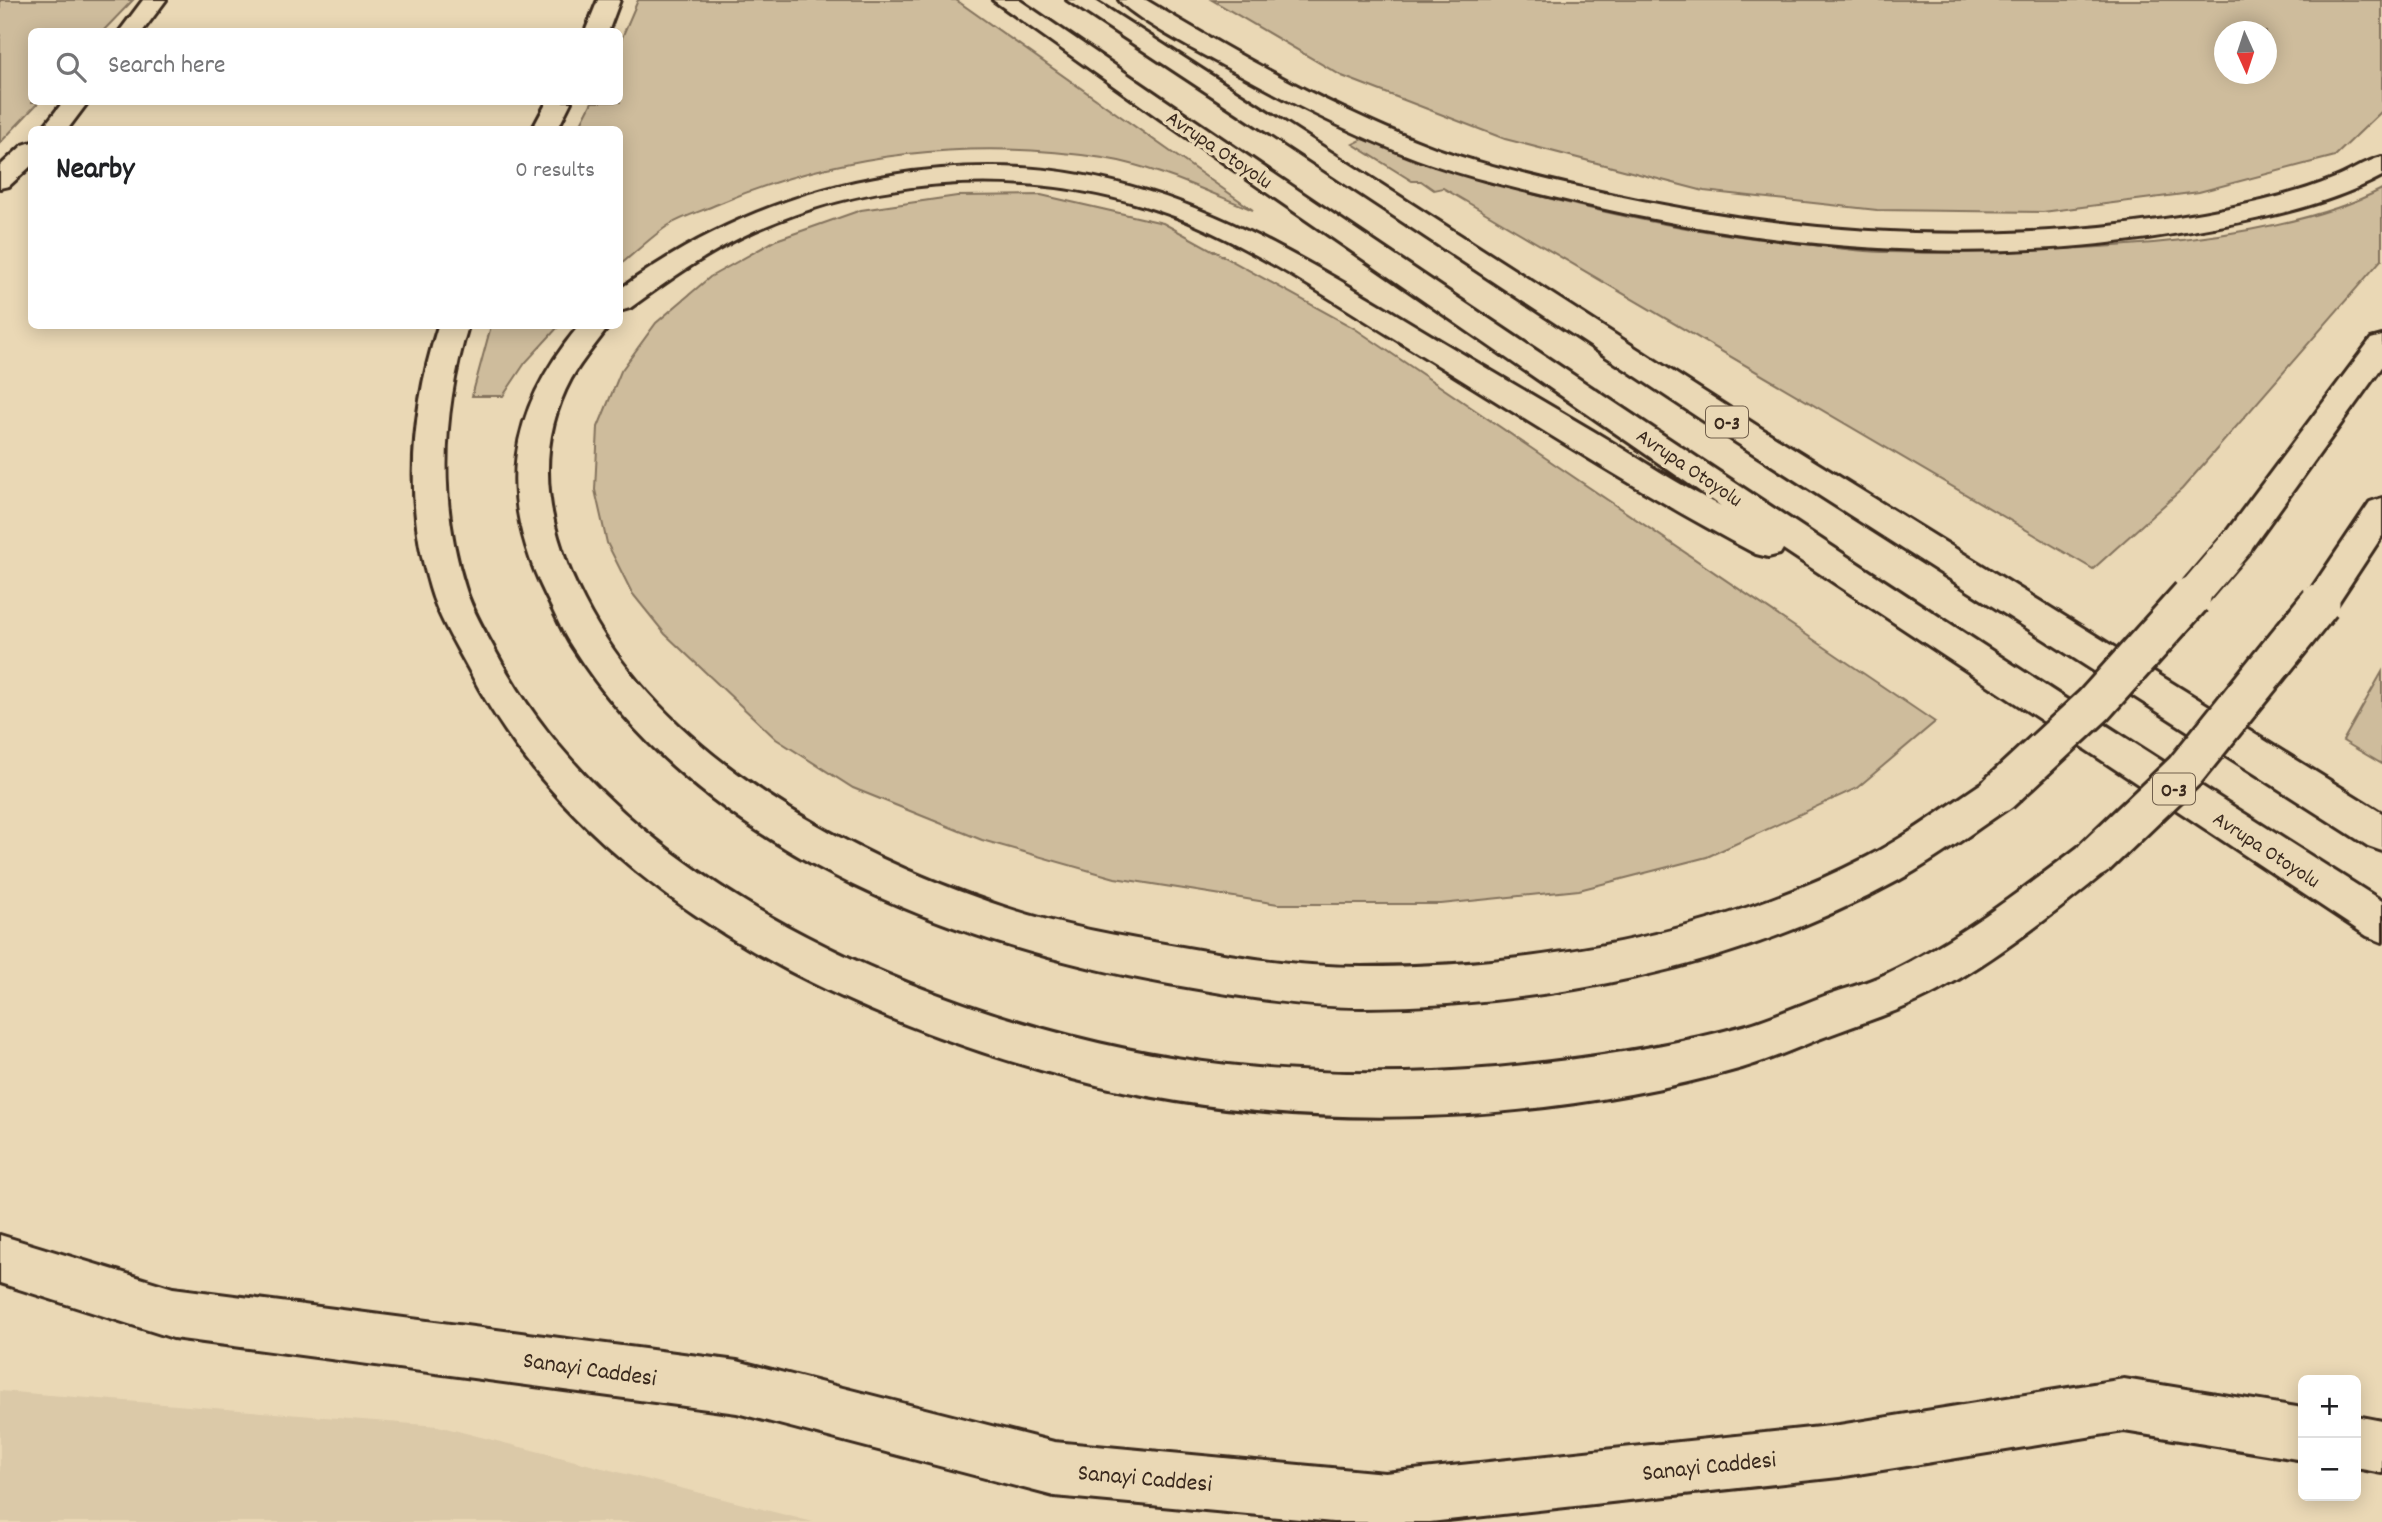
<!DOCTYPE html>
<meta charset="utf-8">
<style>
:root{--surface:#fff;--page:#f2f2f2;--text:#202124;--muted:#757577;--line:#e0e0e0}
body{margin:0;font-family:Dekko,sans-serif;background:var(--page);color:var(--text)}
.controls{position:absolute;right:21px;bottom:21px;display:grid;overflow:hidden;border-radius:10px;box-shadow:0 4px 18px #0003}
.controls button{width:63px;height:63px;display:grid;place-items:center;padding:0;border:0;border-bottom:2px solid var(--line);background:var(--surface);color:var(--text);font:35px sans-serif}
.compass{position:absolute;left:2214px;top:21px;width:63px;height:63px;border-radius:50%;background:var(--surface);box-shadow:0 4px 18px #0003;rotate:177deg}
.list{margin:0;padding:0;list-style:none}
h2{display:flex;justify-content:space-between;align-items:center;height:91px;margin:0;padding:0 28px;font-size:30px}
h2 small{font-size:23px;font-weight:400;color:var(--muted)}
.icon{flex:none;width:38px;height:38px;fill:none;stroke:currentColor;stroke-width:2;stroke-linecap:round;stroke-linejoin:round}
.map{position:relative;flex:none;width:2382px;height:1522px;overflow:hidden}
.search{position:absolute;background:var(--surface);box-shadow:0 4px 18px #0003;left:28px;top:28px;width:595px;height:77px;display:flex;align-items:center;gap:18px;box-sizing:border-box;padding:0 24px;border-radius:10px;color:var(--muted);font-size:26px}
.panel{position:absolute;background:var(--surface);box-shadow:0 4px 18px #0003;left:28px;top:126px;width:595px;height:203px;border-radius:10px}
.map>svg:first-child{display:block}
.built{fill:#dbc9a8}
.green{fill:#cebc9c;stroke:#84735d;stroke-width:2;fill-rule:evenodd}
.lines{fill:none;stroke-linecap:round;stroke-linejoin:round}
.minor-casing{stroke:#3b2a1e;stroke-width:6}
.highway-casing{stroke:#3b2a1e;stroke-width:6}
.minor{fill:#ead8b5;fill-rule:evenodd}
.highway{fill:#ead8b5;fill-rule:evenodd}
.highway-bridge-far1-casing{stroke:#3b2a1e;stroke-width:36;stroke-linecap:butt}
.highway-bridge-casing{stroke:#3b2a1e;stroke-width:45;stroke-linecap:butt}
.highway-bridge-far1{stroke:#ead8b5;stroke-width:32}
.highway-bridge{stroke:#ead8b5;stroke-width:39}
.labels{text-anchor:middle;stroke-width:7;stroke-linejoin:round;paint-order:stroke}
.shield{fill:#ead8b5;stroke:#705e4b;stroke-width:2}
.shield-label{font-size:19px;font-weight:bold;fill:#3b2a1e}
.street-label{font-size:21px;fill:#3b2a1e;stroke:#ead8b5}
.near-street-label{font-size:24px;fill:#3b2a1e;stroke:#ead8b5}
</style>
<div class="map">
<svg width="2382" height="1522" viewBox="0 0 2382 1522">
<rect width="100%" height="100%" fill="#ead8b5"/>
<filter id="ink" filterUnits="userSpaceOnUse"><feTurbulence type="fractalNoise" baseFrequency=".0143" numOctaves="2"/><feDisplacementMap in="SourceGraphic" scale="14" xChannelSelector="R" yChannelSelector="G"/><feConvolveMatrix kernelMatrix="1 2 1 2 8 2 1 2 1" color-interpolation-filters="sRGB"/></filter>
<g filter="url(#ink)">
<polygon class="built" points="0,1391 438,1426 813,1522 0,1522"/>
<g class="green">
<polygon points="0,0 133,0 103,31 32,32 32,102 39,102 0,143"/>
<path d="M638,0H956L1253,210C1205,191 1154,166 1103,158C973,138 839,152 718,204C702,211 684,216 669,225C652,236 636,252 620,265V130L578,129L592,102H620V42Z"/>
<path d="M1212,0H2382V111L2335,156L2199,192L2043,212L1877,210L1704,191L1505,139L1342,76ZM2224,32H2266V74H2224Z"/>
<path d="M1363,139C1505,193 1652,229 1804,244C1831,247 1860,252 1888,252C1963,254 2039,251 2115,246C2194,241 2311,226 2382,189V259L2182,489L2093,569L1443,188L1434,190L1421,181H1412L1353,144Z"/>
<polygon points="1041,195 1163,223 1354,328 1935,722 1857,788 1707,857 1579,890 1441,904 1278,904 1115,878 982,840 853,788 776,739 665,634 632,593 607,543 595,490 598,427 621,371 656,323 710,277 776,240 861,210 957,196"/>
<polygon points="491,326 559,326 525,363 503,396 472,396"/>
<polygon points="2382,672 2382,764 2343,741"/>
</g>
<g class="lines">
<g class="minor-casing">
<g id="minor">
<polygon points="143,0 166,0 142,32 119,32"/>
<polygon points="63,102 88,102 67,130 41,130"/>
<polygon points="32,142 32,165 9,186 0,188 0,166 23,145"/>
<polygon points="0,1235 173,1288 737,1361 1054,1442 1385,1473 1839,1425 2124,1379 2303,1408 2303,1460 2124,1431 1839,1477 1430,1522 1333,1522 1054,1496 737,1413 173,1338 0,1283"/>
<polygon points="2356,1416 2382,1421 2382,1473 2356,1468"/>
</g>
</g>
<g class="highway-casing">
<g id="highway">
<polygon points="598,0 620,0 608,32 585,32"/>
<path d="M993,0H1019C1468,308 1921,610 2382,901V942L2367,936L1783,549L1780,554L1768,557L1756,554C1634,490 1518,414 1400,342C1330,299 1262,253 1187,221C1046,164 878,171 741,237C701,257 666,282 630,308L620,311V289C702,230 791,191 892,175C1097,142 1232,215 1401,317C1467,357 1534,396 1600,435C1640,459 1679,485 1721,506L1166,123Z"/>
<polygon points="1067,0 1094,0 1759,427 2382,813 2382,851 2368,846 1737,443"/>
<path d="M1119,0H1146C1239,56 1333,109 1435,148C1485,166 1539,178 1591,190C1801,238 2017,250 2229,208C2265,201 2301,192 2335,178C2351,172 2365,161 2382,157V176C2322,208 2252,221 2185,232C1982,268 1777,249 1578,203C1524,190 1469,178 1417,159C1357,136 1299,107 1243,76C1217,62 1133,19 1119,0Z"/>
<polygon points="547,102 571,102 557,130 532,130"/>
<path d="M438,326H468C442,412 438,501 465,587C472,611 486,633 497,654C606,859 857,982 1074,1037C1210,1072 1356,1080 1496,1068C1579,1060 1666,1048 1747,1025C1774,1017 1800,1005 1827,995C1847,988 1867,983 1886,974C1957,940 2019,892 2081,845L2095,840L2109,845L2115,857L2109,869C2055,913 1999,957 1938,991C1905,1009 1870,1020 1835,1033C1804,1044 1774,1059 1742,1068C1654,1093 1560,1108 1469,1114C1337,1122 1201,1113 1073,1079C839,1017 583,893 468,668C454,642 438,616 430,588C404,501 411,411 438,326Z"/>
<path d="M579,326H609C596,344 582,360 571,379C531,453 548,531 584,601C663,756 845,854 1004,907C1060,926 1118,936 1176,946C1238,957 1299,967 1362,967C1534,967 1713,936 1867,857C1909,835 1946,807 1985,781L1999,777L2013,781L2019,793L2013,805C1975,830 1939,858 1899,880C1737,969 1545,1006 1362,1007C1297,1007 1233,995 1169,984C946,944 699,847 573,648C562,632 555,613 546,596C496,494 507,413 579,326Z"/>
<polygon points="2382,336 2382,367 2248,553 2236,556 2224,553 2219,544 2224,535 2371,339"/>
<polygon points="2382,498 2382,536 2332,612 2320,616 2308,612 2302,603 2308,594 2370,502"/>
</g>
</g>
<use href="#minor" class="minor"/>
<use href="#highway" class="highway"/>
<g class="highway-bridge-far1-casing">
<polyline id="highway-bridge-far1" points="2189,599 2236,544"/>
</g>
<g class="highway-bridge-casing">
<g id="highway-bridge">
<polyline points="1999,793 2094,705 2191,597"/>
<polyline points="2095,857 2185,771 2320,603"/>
</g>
</g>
<use href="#highway-bridge-far1" class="highway-bridge-far1"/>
<use href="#highway-bridge" class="highway-bridge"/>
</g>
</g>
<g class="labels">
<g class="shield">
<rect x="1706" y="406.5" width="42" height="31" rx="5"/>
<rect x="2153" y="773.5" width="42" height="31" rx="5"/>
</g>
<g class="shield-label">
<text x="1727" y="429">O-3</text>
<text x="2174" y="796">O-3</text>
</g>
<g class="street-label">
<text transform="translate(1220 149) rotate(34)" y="7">Avrupa Otoyolu</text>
<text transform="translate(1690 467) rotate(34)" y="7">Avrupa Otoyolu</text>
<text transform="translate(2267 849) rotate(33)" y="7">Avrupa Otoyolu</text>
</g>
<g class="near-street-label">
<text transform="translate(590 1368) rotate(8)" y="8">Sanayi Caddesi</text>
<text transform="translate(1709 1465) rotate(-6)" y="8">Sanayi Caddesi</text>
<text transform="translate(1145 1477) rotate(5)" y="8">Sanayi Caddesi</text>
</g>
</g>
</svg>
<div class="controls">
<button>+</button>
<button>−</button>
</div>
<svg class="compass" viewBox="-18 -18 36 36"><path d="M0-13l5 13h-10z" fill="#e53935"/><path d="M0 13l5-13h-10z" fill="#757577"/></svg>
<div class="search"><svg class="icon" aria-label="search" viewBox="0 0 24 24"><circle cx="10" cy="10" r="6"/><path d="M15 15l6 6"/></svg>Search here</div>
<section class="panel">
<h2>Nearby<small>0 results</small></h2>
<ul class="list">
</ul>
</section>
</div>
